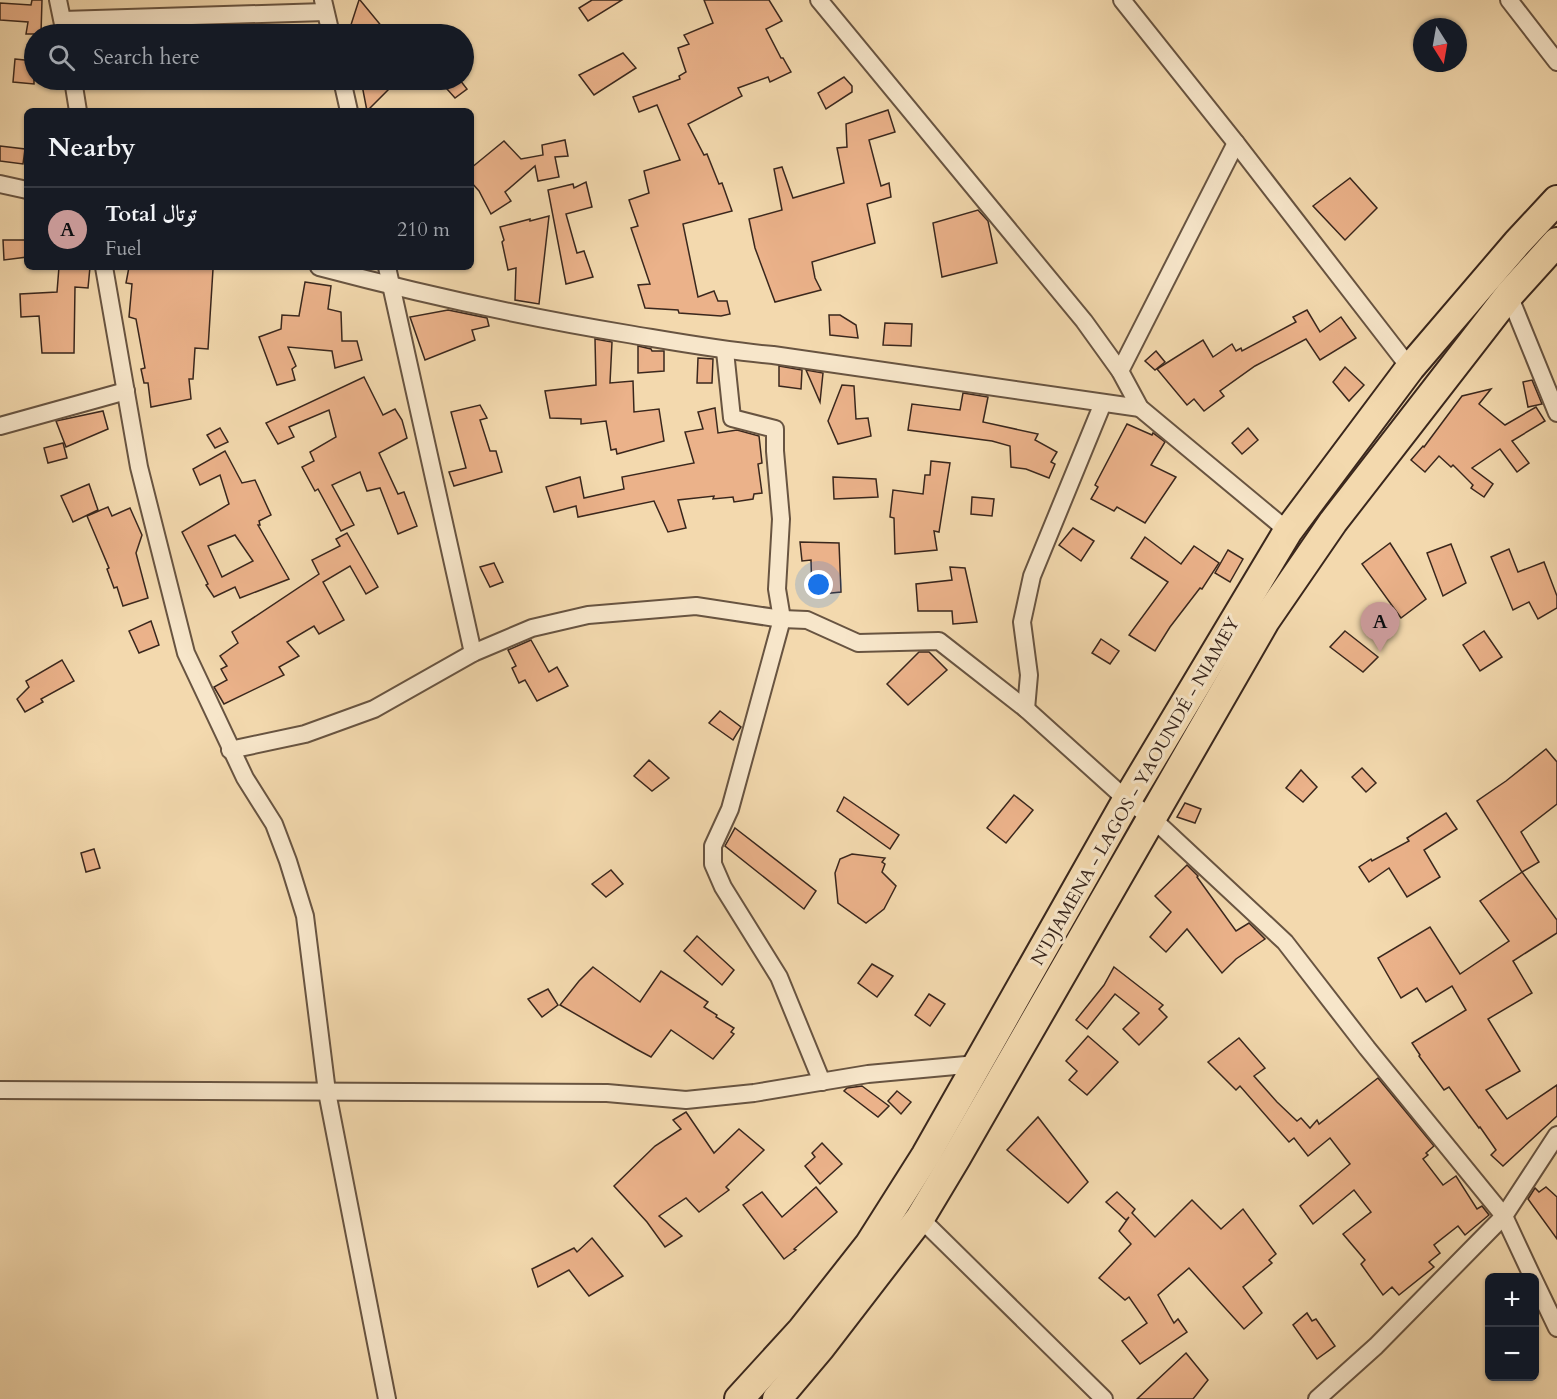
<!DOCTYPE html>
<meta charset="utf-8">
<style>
:root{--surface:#171b24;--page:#242831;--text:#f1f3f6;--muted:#9ea1a6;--line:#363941;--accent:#c59692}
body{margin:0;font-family:Cardo,Amiri,serif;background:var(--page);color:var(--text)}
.controls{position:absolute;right:18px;bottom:18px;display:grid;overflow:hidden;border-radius:9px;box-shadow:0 2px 4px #0004}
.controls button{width:54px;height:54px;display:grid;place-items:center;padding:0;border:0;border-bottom:2px solid var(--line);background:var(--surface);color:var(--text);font:30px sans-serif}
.compass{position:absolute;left:1413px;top:18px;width:54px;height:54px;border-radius:50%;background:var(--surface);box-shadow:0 2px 4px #0004;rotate:169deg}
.you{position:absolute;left:819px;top:585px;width:21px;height:21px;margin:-15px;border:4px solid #fff;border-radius:50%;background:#1a73e8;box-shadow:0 0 0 9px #1a73e833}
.badge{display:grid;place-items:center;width:39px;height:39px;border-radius:50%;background:var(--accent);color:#111;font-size:20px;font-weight:700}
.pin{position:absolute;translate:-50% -50px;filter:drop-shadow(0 2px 3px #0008)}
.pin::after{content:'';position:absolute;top:32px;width:21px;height:18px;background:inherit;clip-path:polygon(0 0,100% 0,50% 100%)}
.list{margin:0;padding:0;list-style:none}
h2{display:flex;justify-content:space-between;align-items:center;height:78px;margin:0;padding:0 24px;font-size:26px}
h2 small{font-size:20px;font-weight:400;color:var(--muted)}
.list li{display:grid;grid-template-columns:39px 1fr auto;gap:18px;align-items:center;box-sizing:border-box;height:84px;padding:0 24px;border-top:2px solid var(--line)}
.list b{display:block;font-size:22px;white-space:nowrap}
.list p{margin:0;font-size:20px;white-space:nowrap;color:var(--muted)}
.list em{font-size:20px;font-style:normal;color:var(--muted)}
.icon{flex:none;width:33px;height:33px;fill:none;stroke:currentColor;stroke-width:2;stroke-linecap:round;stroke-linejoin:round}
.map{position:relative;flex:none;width:1557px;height:1399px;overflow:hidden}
.search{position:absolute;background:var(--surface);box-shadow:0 2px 4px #0004;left:24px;top:24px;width:450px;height:66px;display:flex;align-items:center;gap:15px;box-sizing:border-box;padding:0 21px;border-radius:33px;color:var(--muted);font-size:22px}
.panel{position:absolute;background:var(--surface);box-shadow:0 2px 4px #0004;left:24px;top:108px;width:450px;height:162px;border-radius:9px}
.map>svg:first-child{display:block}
.building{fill:#ebb28a;stroke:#3a271d;stroke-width:1.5;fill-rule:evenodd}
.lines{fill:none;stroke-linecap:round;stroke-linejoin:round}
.minor-casing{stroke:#685441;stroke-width:20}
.trunk-casing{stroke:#3a271d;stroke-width:32}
.minor{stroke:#f7e6ca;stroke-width:16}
.trunk{stroke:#f3d9ae;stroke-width:28}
.labels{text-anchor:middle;stroke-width:6;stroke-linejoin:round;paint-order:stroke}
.street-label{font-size:18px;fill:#3a271d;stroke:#f7e6ca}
</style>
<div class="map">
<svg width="1557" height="1399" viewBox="0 0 1557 1399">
<rect width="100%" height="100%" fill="#f3d9ae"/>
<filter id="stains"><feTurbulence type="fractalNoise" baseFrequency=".00333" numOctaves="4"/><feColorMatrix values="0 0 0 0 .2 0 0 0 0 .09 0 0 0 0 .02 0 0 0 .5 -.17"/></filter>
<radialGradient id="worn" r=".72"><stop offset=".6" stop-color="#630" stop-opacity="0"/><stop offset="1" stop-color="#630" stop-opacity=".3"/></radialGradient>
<g class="building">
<polygon points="32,0 42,0 41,34 26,34 28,22 0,20 0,3 31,5"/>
<polygon points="359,0 360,0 388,34 369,34 364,29 357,34 348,34"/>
<polygon points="592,0 622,0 588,21 579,8"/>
<polygon points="704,0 769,0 782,21 766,29 781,58 783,58 791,72 770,82 768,77 738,88 742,96 688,124 704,155 707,154 719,184 722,183 732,211 683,224 698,297 714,291 718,301 727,301 730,314 721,316 679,313 678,310 645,308 638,285 650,284 631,228 638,226 629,200 649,193 644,171 680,160 657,105 639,112 633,97 680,79 679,76 686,72 678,48 689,44 684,35 713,23"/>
<polygon points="623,53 636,68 594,95 579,75"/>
<polygon points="15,59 34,61 34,84 13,82"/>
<polygon points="844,77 852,86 852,92 826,109 818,93"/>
<polygon points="361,80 398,80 367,111"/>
<polygon points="439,80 460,80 467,89 455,98"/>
<polygon points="888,110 895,132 869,140 881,186 889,183 891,197 867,204 875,243 812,262 815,278 821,290 775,302 755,248 749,219 782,210 774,169 782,167 793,198 844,183 837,148 847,147 846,124"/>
<polygon points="565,140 568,156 555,157 559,177 538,181 535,166 505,192 511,201 491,214 479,191 471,182 471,168 504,141 521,159 543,155 542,145"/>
<polygon points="0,146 25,149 23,164 0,161"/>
<polygon points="1350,178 1377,208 1345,240 1313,206"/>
<polygon points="586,182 592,207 566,214 577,253 584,251 593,277 566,284 548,190 573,184 574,188"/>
<polygon points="978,210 988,221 997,263 942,277 933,223"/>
<polygon points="549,216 539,304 515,300 516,268 508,270 502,242 504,240 500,227 530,219 530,221"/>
<polygon points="3,240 26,240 27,257 4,260"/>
<polygon points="59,267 90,267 88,288 75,287 74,353 42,353 39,316 21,317 20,294 57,292"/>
<polygon points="129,267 202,267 213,269 208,349 195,348 193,379 189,379 191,399 151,407 148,383 144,383 141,369 145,368 136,319 129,317 132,284 126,283"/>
<polygon points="305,282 331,286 328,309 341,312 342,341 357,341 362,360 335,368 332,351 288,347 296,366 292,369 295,380 277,385 259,337 281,329 282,315 299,316"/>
<polygon points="448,310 487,318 489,326 472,330 475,340 425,360 410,317"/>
<polygon points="1307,310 1320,332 1341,317 1356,338 1320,360 1306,339 1255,366 1220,391 1224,396 1204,411 1194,399 1187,405 1157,369 1203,340 1213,357 1232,344 1236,351 1241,348 1242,351 1296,322 1293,317"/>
<polygon points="829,315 840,315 856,325 858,338 830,335"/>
<polygon points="885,323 912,324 911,346 883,345"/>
<polygon points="595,339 612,342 610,383 633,381 634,412 659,409 664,441 617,454 616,449 611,450 606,421 581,424 581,419 550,418 545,391 596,385"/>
<polygon points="638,346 651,349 652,351 664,351 664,371 638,373"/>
<polygon points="1156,351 1165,362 1155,370 1145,361"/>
<polygon points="698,358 713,359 712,383 697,383"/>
<polygon points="779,366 802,370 801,389 779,386"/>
<polygon points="1345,367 1364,385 1349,401 1333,382"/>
<polygon points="806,370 823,373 820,402"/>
<polygon points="364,377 383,415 395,409 402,420 407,438 379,453 398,494 404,492 417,526 398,534 380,488 367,491 360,472 332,485 354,525 341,531 318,489 315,491 302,467 314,461 310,452 336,437 329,410 289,427 294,437 278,444 266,423"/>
<polygon points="1532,380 1542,404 1528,407 1523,382"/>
<polygon points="842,385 854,386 856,419 868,418 871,436 838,444 828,421"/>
<polygon points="1491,389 1479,404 1505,425 1536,407 1545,421 1512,441 1529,463 1517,472 1500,449 1472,468 1493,484 1484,497 1471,488 1473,485 1453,465 1451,467 1439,456 1425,472 1411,460 1423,446 1424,447 1462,396"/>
<polygon points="963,393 988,397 983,422 1038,434 1035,440 1057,452 1051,462 1055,464 1049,478 1026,469 1011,467 1010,446 992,441 908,430 912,404 960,410"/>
<polygon points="480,405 487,418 480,420 490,451 496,451 502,472 454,486 449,472 466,468 451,412"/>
<polygon points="715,408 718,433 737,430 759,436 762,463 758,464 762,493 754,494 753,499 734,502 733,497 713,499 714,496 678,500 686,528 668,532 654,501 578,517 576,506 554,512 546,487 580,477 584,498 624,489 622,477 694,463 685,432 703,429 698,412"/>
<polygon points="103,411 108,429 66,447 56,421"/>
<polygon points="1127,424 1152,435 1153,433 1165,442 1151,465 1176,477 1145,523 1117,507 1114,511 1091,499 1098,487 1095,485"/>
<polygon points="220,428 228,442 215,448 207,435"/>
<polygon points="1248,428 1258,440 1242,454 1232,443"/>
<polygon points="63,443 67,458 48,463 44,448"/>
<path d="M225,451L242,483L255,480L271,515L259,521L260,525H258L289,579L240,598L235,587L214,597L206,585L208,584L182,532L229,504L220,475L200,485L193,469ZM235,535L253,561L222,577L208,546Z"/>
<polygon points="931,461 950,463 939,532 934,531 937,550 895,554 894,518 890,517 893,490 923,494 925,475 930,475"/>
<polygon points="833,477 876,479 878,497 834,499"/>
<polygon points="89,484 98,510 73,522 61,496"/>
<polygon points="972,497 994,499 992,516 971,514"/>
<polygon points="108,507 112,516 130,508 142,535 136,553 148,598 123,606 117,587 114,588 107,569 109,568 87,516"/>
<polygon points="1073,528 1094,541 1081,561 1059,545"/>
<polygon points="347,533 378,587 366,594 350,566 323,582 344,620 319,634 314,626 287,642 299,656 279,667 284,675 224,704 214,687 227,680 221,669 227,666 220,656 238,643 232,632 319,574 312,560 340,546 336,539"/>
<polygon points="1145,537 1181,564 1194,546 1219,563 1202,589 1200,588 1170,627 1155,651 1129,635 1168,582 1131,558"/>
<polygon points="800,542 839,543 841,592 812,595 811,560 802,561"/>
<polygon points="1390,543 1426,599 1401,618 1362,564"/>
<polygon points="1451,544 1466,583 1443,596 1427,553"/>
<polygon points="1509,549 1518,572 1544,562 1557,596 1557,608 1538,619 1529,602 1513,610 1491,557"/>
<polygon points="1228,550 1243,559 1230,582 1215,573"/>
<polygon points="494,563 503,582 490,587 480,567"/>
<polygon points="950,567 965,568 977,622 953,624 952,611 918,611 916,584 952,580"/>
<polygon points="151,621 159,645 139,653 129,631"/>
<polygon points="1345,631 1378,657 1363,672 1330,647"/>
<polygon points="1484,631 1502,657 1480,671 1463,645"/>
<polygon points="1101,639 1119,651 1110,664 1092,653"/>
<polygon points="531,640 549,672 557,667 568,686 537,701 525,680 519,683 512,668 516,666 508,650"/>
<polygon points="919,652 929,652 947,670 908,705 887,684"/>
<polygon points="62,660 74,681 41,699 43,702 25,712 17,699 29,687 26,681"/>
<polygon points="720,711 741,727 733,740 709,723"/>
<polygon points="1546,749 1557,762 1557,804 1521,832 1539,862 1522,872 1557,920 1557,933 1513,961 1532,993 1488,1019 1520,1071 1486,1090 1507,1119 1557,1085 1557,1116 1503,1166 1491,1155 1496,1150 1480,1127 1479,1128 1449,1087 1444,1090 1419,1056 1420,1055 1412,1043 1466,1010 1452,986 1426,1002 1417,988 1401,998 1378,958 1430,927 1460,974 1509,941 1480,901 1522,872 1477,801 1506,781"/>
<polygon points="649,760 669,778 652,791 634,776"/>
<polygon points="1362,768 1376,783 1366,792 1352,777"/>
<polygon points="1301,770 1317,787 1303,802 1286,788"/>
<polygon points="1014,795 1033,810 1006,843 987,828"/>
<polygon points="844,797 899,835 890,849 837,811"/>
<polygon points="1185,803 1201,809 1195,823 1177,817"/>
<polygon points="1446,813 1457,829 1424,850 1440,877 1407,897 1389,868 1369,882 1359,867 1371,859 1372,861 1409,841 1407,838"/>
<polygon points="735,828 816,891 804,909 725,846"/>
<polygon points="94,849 100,868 86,872 81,853"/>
<polygon points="852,854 885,858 882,862 885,864 882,872 896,886 884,909 866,923 838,903 835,873 840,859"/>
<polygon points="1187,865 1198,876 1197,877 1236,931 1249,923 1265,939 1236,959 1222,973 1187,929 1166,952 1150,937 1171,912 1155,896"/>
<polygon points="611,870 623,884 606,897 592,884"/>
<polygon points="697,936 734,970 722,985 684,951"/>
<polygon points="872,964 893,976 877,997 858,983"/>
<polygon points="593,967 640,1002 661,971 708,1002 704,1007 717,1015 716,1017 734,1028 731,1032 734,1034 713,1059 671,1030 651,1057 636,1049 560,1005 579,981"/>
<polygon points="1114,967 1163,1005 1159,1009 1167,1017 1139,1045 1123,1029 1139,1013 1115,994 1087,1029 1076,1020 1104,985"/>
<polygon points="548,989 558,1005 542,1017 528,999"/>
<polygon points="929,994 945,1004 930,1026 915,1015"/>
<polygon points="1088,1036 1118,1062 1087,1095 1069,1080 1077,1071 1066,1061"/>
<polygon points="1239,1038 1265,1068 1254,1076 1277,1102 1297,1121 1301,1118 1310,1128 1317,1120 1319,1124 1378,1078 1434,1146 1426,1153 1428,1155 1423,1159 1443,1185 1456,1176 1477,1209 1482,1206 1489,1215 1465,1235 1458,1226 1434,1245 1440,1253 1429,1262 1434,1267 1399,1295 1392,1287 1383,1295 1361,1264 1365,1260 1343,1234 1371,1212 1354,1190 1313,1224 1300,1206 1350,1164 1330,1138 1308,1156 1294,1138 1289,1142 1240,1086 1236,1090 1208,1062"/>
<polygon points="862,1086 889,1106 878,1117 844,1091 847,1088"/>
<polygon points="897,1091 911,1102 901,1114 888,1101"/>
<polygon points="686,1112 714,1153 739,1129 764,1150 726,1187 729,1190 699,1212 686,1198 659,1216 682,1236 665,1247 647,1222 614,1186 655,1146 681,1129 673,1120"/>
<polygon points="1038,1117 1088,1182 1068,1203 1007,1150"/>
<polygon points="822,1143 842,1164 820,1184 805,1166 815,1157 812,1153"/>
<polygon points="816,1187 837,1212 794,1249 796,1250 784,1259 743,1205 762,1192 782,1217"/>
<polygon points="1546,1187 1557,1197 1557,1239 1528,1199 1535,1188 1539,1192"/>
<polygon points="1117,1192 1135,1209 1132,1213 1155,1237 1192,1200 1221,1229 1243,1209 1276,1254 1269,1260 1272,1263 1243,1287 1262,1313 1244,1329 1189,1268 1158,1295 1174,1323 1178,1319 1187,1332 1140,1364 1122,1341 1147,1323 1129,1297 1125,1300 1099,1278 1131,1244 1119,1231 1129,1217 1126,1220 1106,1202"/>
<polygon points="592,1238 623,1276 589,1296 569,1270 538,1287 532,1269 574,1248 577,1252"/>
<polygon points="1307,1313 1312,1321 1316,1319 1335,1346 1317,1359 1293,1325"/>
<polygon points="1186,1353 1208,1380 1193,1399 1137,1399"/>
</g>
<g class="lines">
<g class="minor-casing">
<g id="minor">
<polyline points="58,0 65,34"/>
<polyline points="323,0 331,34"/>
<polyline points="819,0 1084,321 1120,371 1140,408 1288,531"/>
<polyline points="1122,0 1236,143 1410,368"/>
<polyline points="1509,0 1557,62"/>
<polyline points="63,20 325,12"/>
<polyline points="73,80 78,111"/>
<polyline points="342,80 349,111"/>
<polyline points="0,184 27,190"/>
<polyline points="104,267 139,467 186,653 245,778 274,824 288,861 305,916 327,1092 387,1399"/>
<path d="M319,267C421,294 524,317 628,334C676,342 724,351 773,355L1140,408"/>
<polyline points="387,267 473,653"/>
<polyline points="1509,295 1557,413"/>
<polyline points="725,351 732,418 775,429 775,451 781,519 777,589 782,619 730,809 713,846 713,864 723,887 779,977 822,1082"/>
<polyline points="1120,371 1236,143"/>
<polyline points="0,426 126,391"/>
<polyline points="1026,709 1029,675 1022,622 1032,576 1103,403"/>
<polyline points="230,750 305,734 374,709 473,653 532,628 588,615 696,606 782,619 807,620 858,643 939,641 1026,709 1127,800 1152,818 1285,942 1367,1048 1504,1216 1533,1278"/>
<polyline points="0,1090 607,1093 686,1100 754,1093 868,1074 977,1064"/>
<polyline points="920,1218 1104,1399"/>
<polyline points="1534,1280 1557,1328"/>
<polyline points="1317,1399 1376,1346 1504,1216 1557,1135"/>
</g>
</g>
<g class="trunk-casing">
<g id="trunk">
<polyline points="739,1399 802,1330 869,1245 926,1155 1127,800 1288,531 1410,368 1517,243 1557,200"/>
<polyline points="777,1399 820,1348 920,1218 956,1158 1265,621 1333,522 1509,295 1557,242"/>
</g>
</g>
<use href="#minor" class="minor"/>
<use href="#trunk" class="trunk"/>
</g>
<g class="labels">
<g class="street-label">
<text transform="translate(1135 791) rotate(-60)" y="6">N'DJAMENA - LAGOS - YAOUNDÉ - NIAMEY</text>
</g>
</g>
<rect width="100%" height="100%" filter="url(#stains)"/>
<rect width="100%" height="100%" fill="url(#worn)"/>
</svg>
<div class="controls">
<button>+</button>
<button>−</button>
</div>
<svg class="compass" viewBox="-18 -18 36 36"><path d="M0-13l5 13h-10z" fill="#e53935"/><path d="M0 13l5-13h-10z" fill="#9ea1a6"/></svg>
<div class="you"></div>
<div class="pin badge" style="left:1380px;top:652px">A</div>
<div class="search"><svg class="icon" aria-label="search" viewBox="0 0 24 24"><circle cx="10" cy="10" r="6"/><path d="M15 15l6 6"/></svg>Search here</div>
<section class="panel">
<h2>Nearby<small></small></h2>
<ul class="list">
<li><span class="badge">A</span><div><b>Total توتال</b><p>Fuel</p></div><em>210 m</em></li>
</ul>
</section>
</div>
